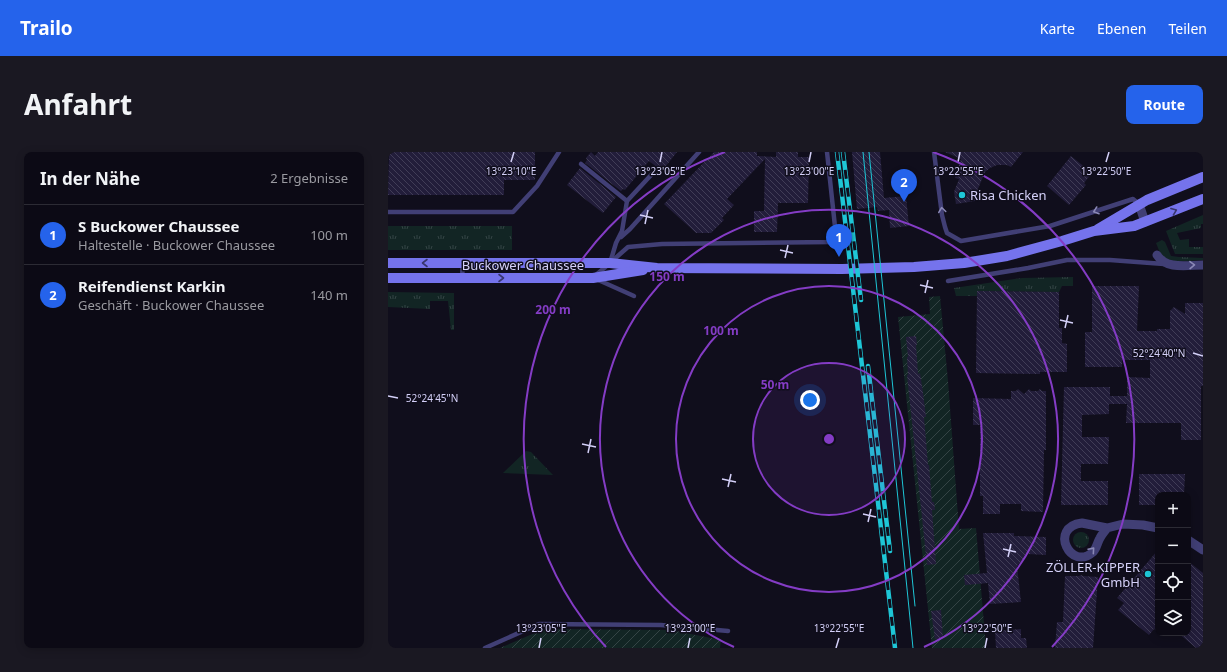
<!DOCTYPE html>
<html lang="de">
<meta charset="utf-8">
<style>
:root{--surface:#0c0a15;--page:#1a1822;--text:#f1f3f6;--muted:#9a9aa0;--line:#2c2b34;--accent:#2563eb}
body{margin:0;font-family:"Noto Sans",sans-serif;background:var(--page);color:var(--text)}
.controls{position:absolute;right:12px;bottom:12px;display:grid;overflow:hidden;border-radius:8px;box-shadow:0 2px 10px #0003}
.controls button{width:36px;height:36px;display:grid;place-items:center;padding:0;border:0;border-bottom:1px solid var(--line);background:var(--surface);color:var(--text);font:20px sans-serif}
.you{position:absolute;left:422px;top:248px;width:14px;height:14px;margin:-10px;border:3px solid #fff;border-radius:50%;background:#1a73e8;box-shadow:0 0 0 6px #1a73e833}
.badge{display:grid;place-items:center;width:26px;height:26px;border-radius:50%;background:var(--accent);color:#fff;font-size:13px;font-weight:700}
.pin{position:absolute;translate:-50% -33px;filter:drop-shadow(0 1px 2px #0008)}
.pin::after{content:'';position:absolute;top:21px;width:14px;height:12px;background:inherit;clip-path:polygon(0 0,100% 0,50% 100%)}
.list{margin:0;padding:0;list-style:none}
h2{display:flex;justify-content:space-between;align-items:center;height:52px;margin:0;padding:0 16px;font-size:17px}
h2 small{font-size:13px;font-weight:400;color:var(--muted)}
.list li{display:grid;grid-template-columns:26px 1fr auto;gap:12px;align-items:center;box-sizing:border-box;height:60px;padding:0 16px;border-top:1px solid var(--line)}
.list b{display:block;font-size:15px;white-space:nowrap}
.list p{margin:0;font-size:13px;white-space:nowrap;color:var(--muted)}
.list em{font-size:13px;font-style:normal;color:var(--muted)}
.icon{flex:none;width:22px;height:22px;fill:none;stroke:currentColor;stroke-width:2;stroke-linecap:round;stroke-linejoin:round}
.map{position:relative;flex:none;width:815px;height:496px;overflow:hidden;border-radius:8px}
header{display:flex;align-items:center;gap:24px;box-sizing:border-box;height:56px;padding:0 20px;background:var(--accent);color:#fff}
header strong{font-size:19px}
nav{display:flex;gap:22px;margin-inline-start:auto;font-size:14px}
.intro{display:flex;align-items:center;justify-content:space-between;box-sizing:border-box;height:96px;padding:0 24px}
h1{margin:0;font-size:28px}
.button{padding:10px 18px;border-radius:8px;background:var(--accent);color:#fff;font-size:14px;font-weight:700}
main{display:flex;gap:24px;padding:0 24px}
aside{flex:1;background:var(--surface);border-radius:8px;box-shadow:0 2px 10px #0003}
.map>svg:first-child{display:block}
.grass{fill:url(#grass-tufts)}
.garden{fill:url(#garden-furrows)}
.building{fill:url(#building-back-hatch)}
.lines{fill:none;stroke-linecap:round;stroke-linejoin:round}
.service{stroke:#413f75;stroke-width:4.5}
.minor{stroke:#413f75;stroke-width:9}
.secondary{stroke:#7573ec;stroke-width:10}
.tram{stroke:#1ec6d6;stroke-width:1}
.rail-casing{stroke:#1ec6d6;stroke-width:4.5}
.rail{stroke:#100e1c;stroke-width:3;stroke-dasharray:9;stroke-linecap:butt}
.oneway{stroke:#8a88b6}
.oneway2{stroke:#38366f}
.ticks{fill:none;stroke:#d4d0f8;stroke-width:1.5}
.ring{fill:none;stroke:#843cc5;stroke-width:2}
.poi-dot{fill:#1ec6d6;stroke:#100e1c;stroke-width:1.5}
.labels{text-anchor:middle;stroke-width:3;stroke-linejoin:round;paint-order:stroke}
.poi-label{font-size:13px;fill:#d4d0f8;stroke:#100e1c;text-anchor:start}
.street-label{font-size:13px;fill:#d4d0f8;stroke:#100e1c}
.ticks-label{font-size:10px;text-anchor:middle;fill:#d4d0f8;stroke:#100e1c;stroke-width:3;stroke-linejoin:round;paint-order:stroke}
.centre{fill:#843cc5;stroke:#100e1c;stroke-width:2}
.ring-label{font-size:12px;text-anchor:middle;font-weight:bold;fill:#843cc5;stroke:#100e1c;stroke-width:3;stroke-linejoin:round;paint-order:stroke}
</style>
<header>
<strong>Trailo</strong>
<nav><a>Karte</a><a>Ebenen</a><a>Teilen</a></nav>
</header>
<div class="intro"><h1>Anfahrt</h1><a class="button">Route</a></div>
<main>
<aside>
<h2>In der Nähe<small>2 Ergebnisse</small></h2>
<ul class="list">
<li><span class="badge">1</span><div><b>S Buckower Chaussee</b><p>Haltestelle · Buckower Chaussee</p></div><em>100 m</em></li>
<li><span class="badge">2</span><div><b>Reifendienst Karkin</b><p>Geschäft · Buckower Chaussee</p></div><em>140 m</em></li>
</ul>
</aside>
<div class="map">
<svg width="815" height="496" viewBox="0 0 815 496">
<defs>
<pattern id="grass-tufts" width="24" height="20" patternUnits="userSpaceOnUse"><rect width="24" height="20" fill="#122524"/><path d="M3 7l-1-3M5 7V3M7 7l1-3M15 17l-1-3M17 17v-4M19 17l1-3" fill="none" stroke="#344445"/></pattern>
<pattern id="garden-furrows" width="10" height="10" patternUnits="userSpaceOnUse"><rect width="10" height="10" fill="#122524"/><path d="M-1 1l2-2M0 10L10 0M9 11l2-2" fill="none" stroke="#344445"/></pattern>
<pattern id="building-back-hatch" width="6" height="6" patternUnits="userSpaceOnUse"><rect width="6" height="6" fill="#221d3a"/><path d="M-1 5l2 2M0 0l6 6M5-1l2 2" fill="none" stroke="#413d57"/></pattern>
</defs>
<rect width="100%" height="100%" fill="#100e1c"/>
<g class="grass">
<polygon points="815,63 815,72 813,72 813,76 789,81 792,88 801,87 801,95 815,95 815,102 787,102 778,79"/>
<rect x="0" y="74" width="124" height="24"/>
<path d="M774,88L777,90L783,104L791,105L815,106V108C803,108 782,113 774,103C771,100 770,95 768,91Z"/>
<polygon points="685,125 685,134 674,134 671,140 589,139 589,144 568,144 566,136 634,126"/>
<polygon points="0,140 66,141 66,178 63,178 60,149 42,149 42,157 0,155"/>
<polygon points="138,299 143,300 165,323 115,321"/>
<circle cx="693" cy="388" r="8"/>
</g>
<g class="garden">
<polygon points="552,144 560,229 571,377 588,376 598,496 544,496 510,165 542,162 541,145"/>
<polygon points="156,477 283,478 333,488 332,496 112,496"/>
</g>
<g class="building">
<polygon points="1,0 147,0 147,28 116,28 116,43 0,43"/>
<polygon points="203,0 207,4 210,0 289,0 274,19 261,9 237,38 235,37 233,39 197,11 199,8 198,6"/>
<polygon points="326,0 369,0 369,4 388,5 388,0 410,0 410,5 421,5 420,51 390,51 389,80 366,80 366,59 376,59 377,7 339,47 346,53 334,66 336,68 323,81 308,81 276,52"/>
<polygon points="464,0 492,0 496,46 518,44 521,74 502,76 501,58 490,59 489,55 469,57"/>
<polygon points="557,0 635,0 623,15 619,13 609,13 602,16 597,20 587,44 587,49 568,52 566,40 571,27 567,26 573,7"/>
<polygon points="683,4 704,21 696,31 698,33 681,53 659,34"/>
<polygon points="192,16 228,45 215,61 179,33"/>
<polygon points="704,134 751,134 749,179 769,179 769,177 782,177 782,159 786,155 797,162 797,151 815,151 815,234 813,234 813,288 793,288 793,271 738,271 739,252 721,252 721,262 694,263 694,285 721,285 720,312 693,312 693,329 720,329 720,353 673,353 676,235 722,235 722,244 739,244 739,225 762,226 762,208 734,208 734,215 697,215 697,180 704,180"/>
<polygon points="589,139 671,140 671,176 674,176 674,191 679,192 679,220 652,220 652,222 588,221"/>
<polygon points="528,184 529,193 528,193 530,222 532,221 535,241 538,265 536,265 540,313 541,313 544,350 546,350 547,358 544,358 548,412 539,413 519,223 520,223 519,205 520,205 518,185"/>
<polygon points="630,237 636,242 641,237 643,239 650,239 652,237 654,239 658,239 658,298 656,298 655,360 633,359 633,352 612,352 612,362 595,362 595,344 592,344 592,273 585,273 585,246 623,247 623,239 628,239"/>
<polygon points="751,322 797,322 796,343 770,343 770,353 751,353"/>
<polygon points="595,381 626,381 626,384 658,385 658,403 640,402 629,414 633,450 602,452 600,431 577,433 576,423 599,421"/>
<polygon points="770,398 770,480 766,477 761,483 730,458 736,451 729,446"/>
<polygon points="800,409 815,421 815,496 808,496 790,481 800,481"/>
<polygon points="693,423 695,424 710,425 705,496 667,496 669,470 675,470 677,424 691,424"/>
<polygon points="553,458 555,487 547,487 543,459"/>
<polygon points="633,477 633,486 638,486 639,496 608,496 607,479"/>
</g>
<g class="lines">
<g class="service">
<polyline points="546,0 554,63 557,75 559,81 573,89 662,74 745,47 751,52"/>
<polyline points="193,12 239,49"/>
<polyline points="0,60 125,60 149,34 171,0"/>
<polyline points="233,85 242,77 311,0"/>
<polyline points="223,110 240,95 274,92 444,90 448,84 439,0"/>
<polyline points="208,123 222,111 228,91 234,79 239,49 264,22"/>
<polyline points="74,126 75,111"/>
<polyline points="208,127 246,144"/>
<polyline points="560,129 640,116 679,108 722,108 776,112"/>
<polyline points="97,496 151,472 273,473 340,479"/>
</g>
<g class="minor">
<polyline points="751,52 757,70"/>
<path d="M769,103C778,118 800,113 815,113"/>
<path d="M719,376C717,379 714,382 712,386C709,391 709,396 705,400C683,420 660,375 694,371L719,376L735,372L755,373L770,376"/>
<polyline points="800,388 815,398"/>
</g>
<g class="secondary">
<polyline points="710,77 759,48 815,25"/>
<polyline points="0,111 222,111 269,116 454,117 526,115 576,111 619,104 674,89 706,79 746,74 815,47"/>
<polyline points="0,126 205,126 255,118"/>
</g>
<g class="tram">
<polyline points="475,0 525,496"/>
<polyline points="481,0 527,454"/>
</g>
<g class="rail-casing">
<g id="rail">
<polyline points="449,0 507,496"/>
<polyline points="455,0 473,148"/>
<polyline points="480,214 502,399"/>
</g>
</g>
<use href="#rail" class="rail"/>
</g>
<defs><path id="oneway-chevron" d="M-2-3.5L2.5 0L-2 3.5" fill="none" stroke-width="1.6" stroke-linecap="round" stroke-linejoin="round"/></defs>
<g class="oneway">
<use href="#oneway-chevron" transform="translate(554 58) rotate(-98)"/>
<use href="#oneway-chevron" transform="translate(708 59) rotate(161)"/>
<use href="#oneway-chevron" transform="translate(804 113) rotate(-1)"/>
<use href="#oneway-chevron" transform="translate(704 398) rotate(-49)"/>
</g>
<g class="oneway2">
<use href="#oneway-chevron" transform="translate(786 59) rotate(-21)"/>
<use href="#oneway-chevron" transform="translate(37 111) rotate(-180)"/>
<use href="#oneway-chevron" transform="translate(113 126)"/>
</g>
<path class="ticks" d="M123,10L126,0M272,10L274,0M421,10L423,0M570,10L572,0M718,10L721,0M252,63L265,66M257,72L260,58M392,98L405,101M397,106L400,93M532,133L545,136M537,141L540,128M672,168L685,171M677,176L680,163M805,201L815,204M0,244L10,246M194,292L208,295M200,301L203,287M334,327L348,330M340,335L343,322M475,362L488,365M480,370L483,357M615,397L628,400M620,405L623,392M151,496L153,486M300,496L302,486M448,496L451,486M597,496L599,486"/>
<circle cx="441" cy="287" r="76" fill="#843cc5" fill-opacity=".12"/>
<g class="ring">
<circle cx="441" cy="287" r="76"/>
<circle cx="441" cy="287" r="153"/>
<path d="M346 495A229 229 0 1 1 536 495"/>
<path d="M218 495A305 305 0 0 1 337 0M545 0A305 305 0 0 1 664 495"/>
</g>
<g class="poi-dot">
<circle cx="574" cy="43" r="4"/>
<circle cx="760" cy="422" r="4"/>
</g>
<g class="labels">
<g class="poi-label">
<text x="582" y="48">Risa Chicken</text>
<text x="752" y="420" text-anchor="end">ZÖLLER-KIPPER<tspan x="752" dy="15">GmbH</tspan></text>
</g>
<g class="street-label">
<text x="135" y="118">Buckower Chaussee</text>
</g>
</g>
<g class="ticks-label">
<text x="123" y="23">13°23'10"E</text>
<text x="272" y="23">13°23'05"E</text>
<text x="421" y="23">13°23'00"E</text>
<text x="570" y="23">13°22'55"E</text>
<text x="718" y="23">13°22'50"E</text>
<text x="771" y="205">52°24'40"N</text>
<text x="44" y="250">52°24'45"N</text>
<text x="153" y="480">13°23'05"E</text>
<text x="302" y="480">13°23'00"E</text>
<text x="451" y="480">13°22'55"E</text>
<text x="599" y="480">13°22'50"E</text>
</g>
<circle cx="441" cy="287" r="6" class="centre"/>
<g class="ring-label">
<text x="279" y="129">150 m</text>
<text x="165" y="162">200 m</text>
<text x="333" y="183">100 m</text>
<text x="387" y="237">50 m</text>
</g>
</svg>
<div class="controls">
<button>+</button>
<button>−</button>
<button><svg class="icon" aria-label="locate" viewBox="0 0 24 24"><circle cx="12" cy="12" r="6"/><path d="M12 2v4M12 18v4M2 12h4M18 12h4"/></svg></button>
<button><svg class="icon" aria-label="layers" viewBox="0 0 24 24"><path d="M12 4l9 5-9 5-9-5zM3 14l9 5 9-5"/></svg></button>
</div>
<div class="you"></div>
<div class="pin badge" style="left:451px;top:105px">1</div>
<div class="pin badge" style="left:516px;top:50px">2</div>
</div>
</main>
